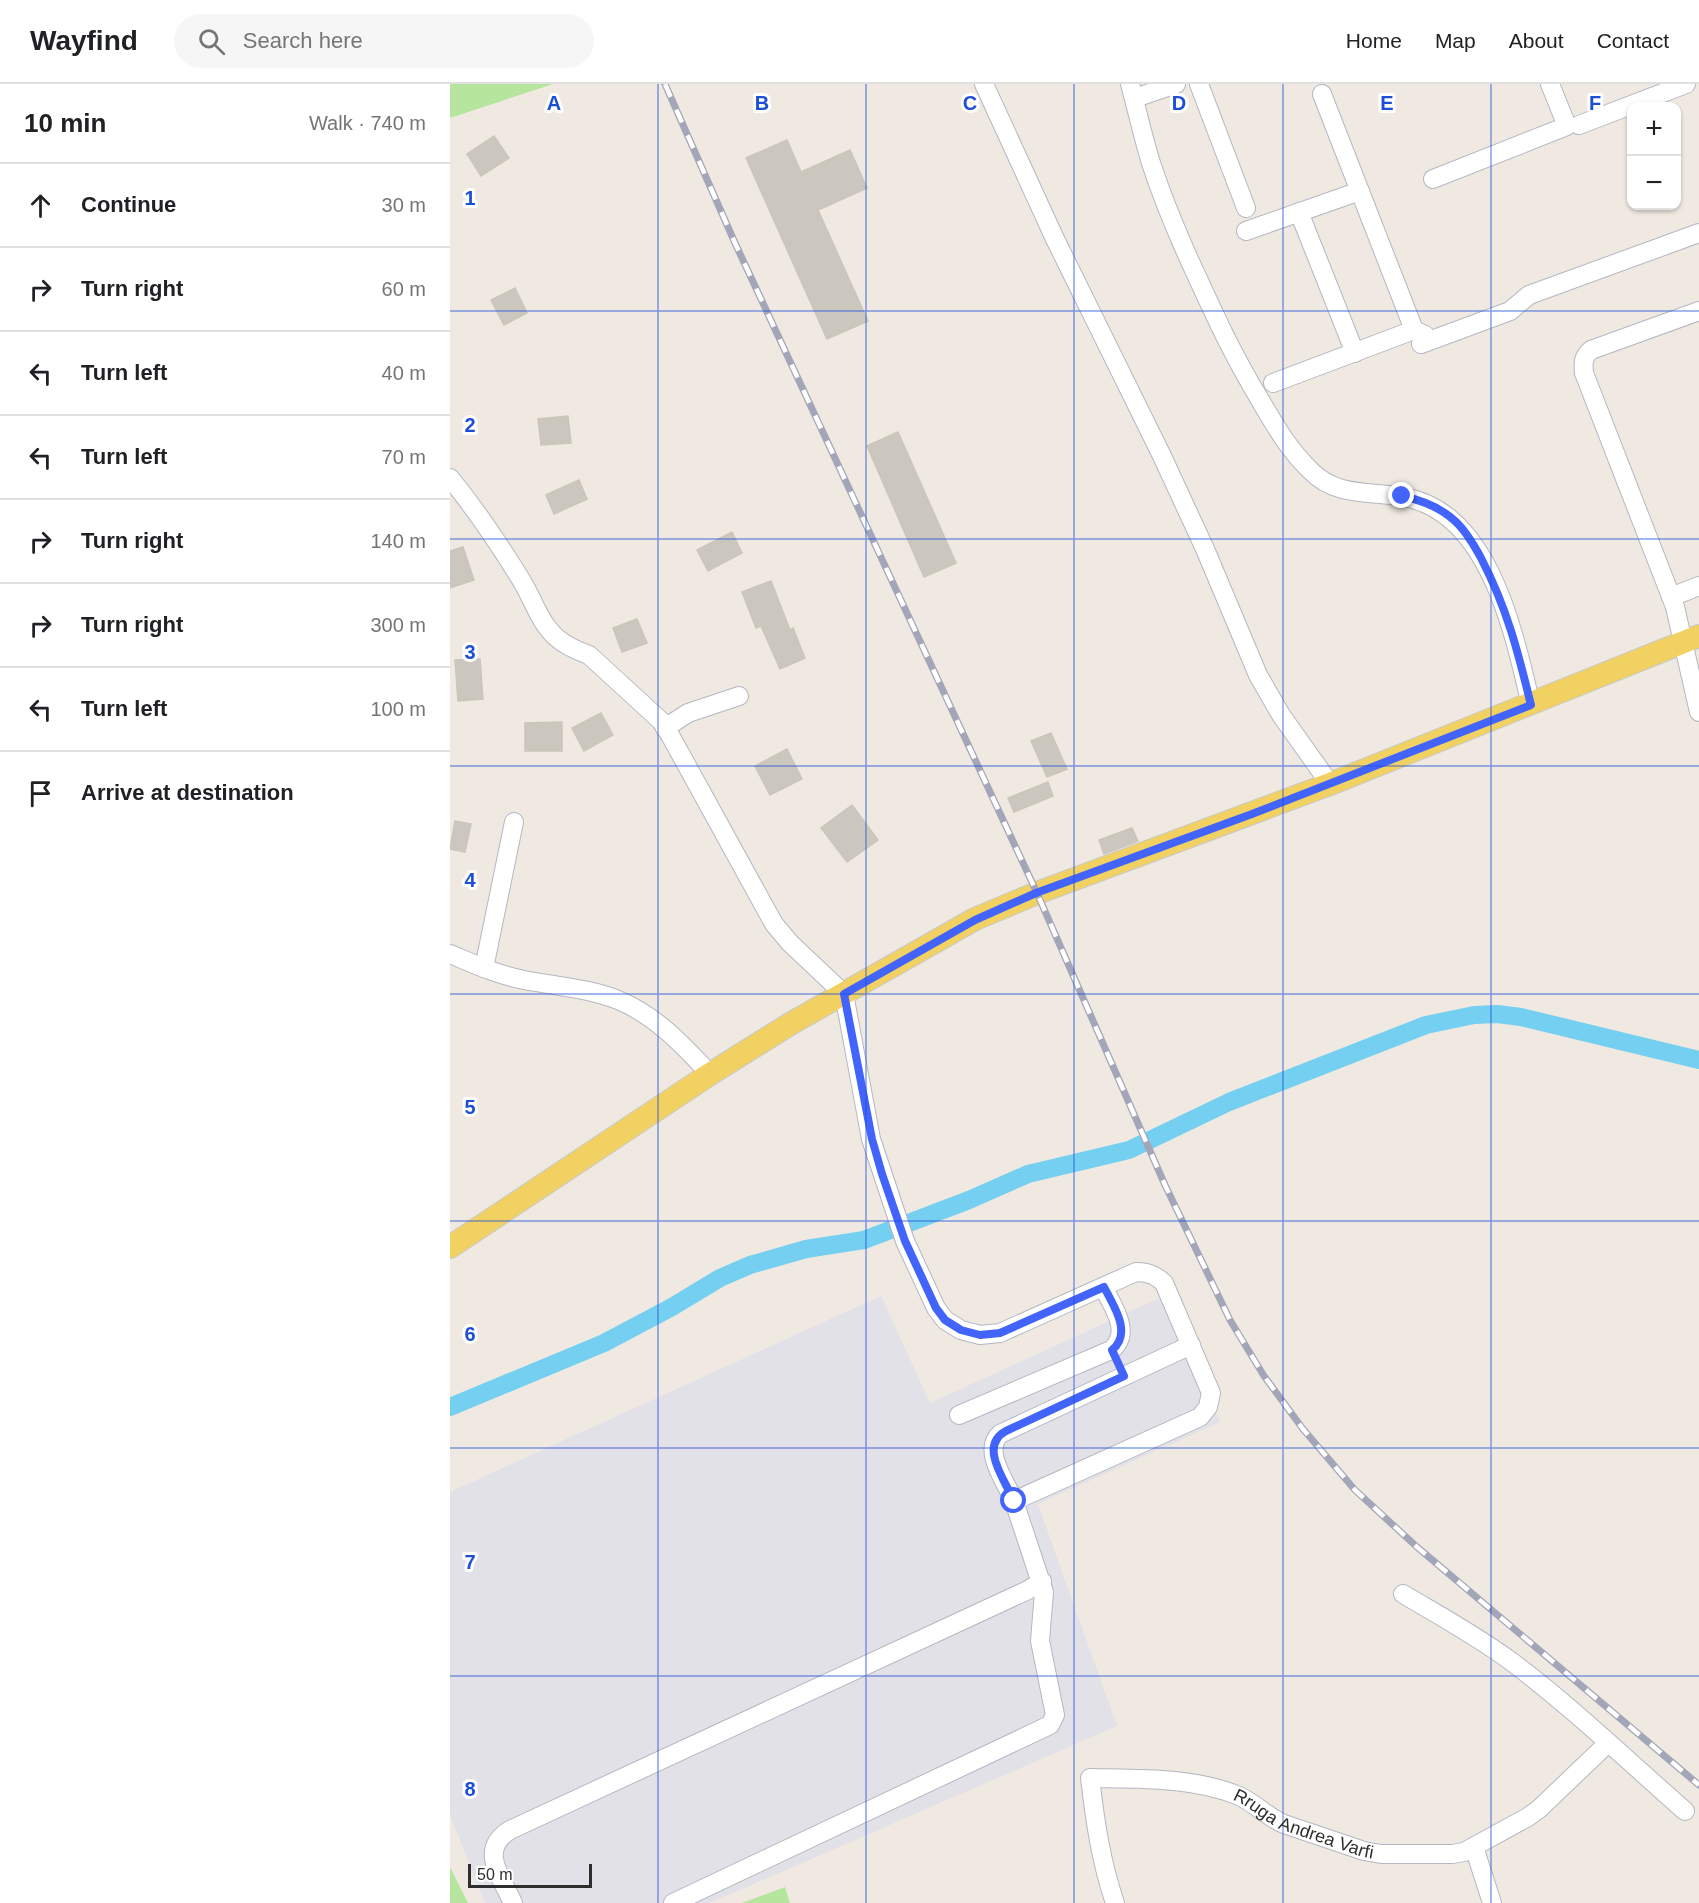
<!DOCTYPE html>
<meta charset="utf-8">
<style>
:root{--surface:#fff;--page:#f6f6f6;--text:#202124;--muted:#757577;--line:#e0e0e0}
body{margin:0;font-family:Arial,sans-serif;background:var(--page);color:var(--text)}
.controls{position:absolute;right:18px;top:18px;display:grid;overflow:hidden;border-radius:12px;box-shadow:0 2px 4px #0004}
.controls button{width:54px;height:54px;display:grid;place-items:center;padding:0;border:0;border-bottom:2px solid var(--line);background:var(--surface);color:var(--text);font:30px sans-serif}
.scale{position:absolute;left:18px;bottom:15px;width:124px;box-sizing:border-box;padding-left:6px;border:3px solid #2e2e2e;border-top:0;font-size:16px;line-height:21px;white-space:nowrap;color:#2e2e2e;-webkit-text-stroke:4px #fff;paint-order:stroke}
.stop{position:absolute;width:18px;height:18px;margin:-14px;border:4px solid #4264fb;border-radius:50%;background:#fff}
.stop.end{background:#4264fb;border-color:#fff;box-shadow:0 2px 6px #0008}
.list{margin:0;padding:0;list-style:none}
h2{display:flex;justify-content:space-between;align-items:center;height:78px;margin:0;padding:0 24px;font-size:26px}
h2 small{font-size:20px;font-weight:400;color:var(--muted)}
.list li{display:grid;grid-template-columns:39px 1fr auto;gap:18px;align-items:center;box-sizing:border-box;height:84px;padding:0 24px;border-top:2px solid var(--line)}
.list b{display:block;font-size:22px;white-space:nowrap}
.list em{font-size:20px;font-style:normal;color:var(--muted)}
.icon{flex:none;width:33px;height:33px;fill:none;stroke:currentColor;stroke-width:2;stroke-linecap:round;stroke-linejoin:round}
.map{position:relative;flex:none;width:1249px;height:1819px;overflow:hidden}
header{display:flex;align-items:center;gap:36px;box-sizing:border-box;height:84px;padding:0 30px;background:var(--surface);border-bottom:2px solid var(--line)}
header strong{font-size:28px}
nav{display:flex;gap:33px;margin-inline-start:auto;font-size:21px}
.search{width:420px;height:54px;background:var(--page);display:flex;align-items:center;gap:15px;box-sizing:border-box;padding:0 21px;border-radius:33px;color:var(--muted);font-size:22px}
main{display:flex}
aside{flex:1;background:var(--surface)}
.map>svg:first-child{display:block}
.industrial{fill:#e3e1e8}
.green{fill:#b6e59e}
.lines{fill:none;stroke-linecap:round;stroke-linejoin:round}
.canal{stroke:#75cff0;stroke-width:18}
.building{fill:#cbc7bf;stroke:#cbc5ba;stroke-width:1.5}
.minor-casing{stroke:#b4b7c1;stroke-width:20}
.major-casing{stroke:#c9c9c9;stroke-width:24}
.minor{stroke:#fff;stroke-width:18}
.major{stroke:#f2d163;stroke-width:22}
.rail-casing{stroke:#a3a6b8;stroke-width:7}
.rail{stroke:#fff;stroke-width:4.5;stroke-dasharray:14;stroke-linecap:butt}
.route{stroke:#4264fb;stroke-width:8}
.grid{fill:none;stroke:#1d4ed8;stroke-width:1.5;stroke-opacity:0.55}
.labels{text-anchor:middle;stroke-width:6;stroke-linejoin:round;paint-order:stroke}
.street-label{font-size:18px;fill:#2e2e2e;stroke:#fff}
.grid-label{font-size:20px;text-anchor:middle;font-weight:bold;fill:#1d4ed8;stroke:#fff;stroke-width:6;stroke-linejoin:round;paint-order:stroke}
</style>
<header>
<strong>Wayfind</strong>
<div class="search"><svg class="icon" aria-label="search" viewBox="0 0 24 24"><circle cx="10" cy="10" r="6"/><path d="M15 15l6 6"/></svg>Search here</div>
<nav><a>Home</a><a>Map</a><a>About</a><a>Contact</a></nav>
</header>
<main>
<aside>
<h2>10 min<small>Walk · 740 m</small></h2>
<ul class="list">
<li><svg class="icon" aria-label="ahead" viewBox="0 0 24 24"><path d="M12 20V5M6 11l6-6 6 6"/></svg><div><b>Continue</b></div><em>30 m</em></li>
<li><svg class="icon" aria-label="right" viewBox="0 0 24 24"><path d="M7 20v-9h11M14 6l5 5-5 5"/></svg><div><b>Turn right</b></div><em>60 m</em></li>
<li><svg class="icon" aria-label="left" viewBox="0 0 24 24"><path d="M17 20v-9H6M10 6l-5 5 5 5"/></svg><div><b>Turn left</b></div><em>40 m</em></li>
<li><svg class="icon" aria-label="left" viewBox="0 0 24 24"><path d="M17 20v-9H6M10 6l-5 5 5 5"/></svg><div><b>Turn left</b></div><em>70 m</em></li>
<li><svg class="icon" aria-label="right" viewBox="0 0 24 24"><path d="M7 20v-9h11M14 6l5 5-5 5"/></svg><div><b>Turn right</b></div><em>140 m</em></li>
<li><svg class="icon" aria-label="right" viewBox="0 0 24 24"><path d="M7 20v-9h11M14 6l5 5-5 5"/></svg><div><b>Turn right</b></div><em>300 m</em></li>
<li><svg class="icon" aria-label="left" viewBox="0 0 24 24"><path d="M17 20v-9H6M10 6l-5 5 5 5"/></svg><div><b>Turn left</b></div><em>100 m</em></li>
<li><svg class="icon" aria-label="arrive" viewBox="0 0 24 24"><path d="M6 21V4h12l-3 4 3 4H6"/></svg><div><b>Arrive at destination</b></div></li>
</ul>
</aside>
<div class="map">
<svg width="1249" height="1819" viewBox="0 0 1249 1819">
<rect width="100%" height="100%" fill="#efe9e1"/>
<polygon class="industrial" points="431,1212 480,1319 712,1213 770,1338 588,1420 667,1642 260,1819 35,1819 0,1731 0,1408"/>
<g class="green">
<polygon points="0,0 103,0 0,34"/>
<polygon points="0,1783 18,1819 0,1819"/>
<polygon points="335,1803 340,1819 292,1819"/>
</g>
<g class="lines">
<polyline class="canal" points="0,1323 154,1259 222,1223 270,1194 300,1181 356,1165 414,1156 519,1116 578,1090 679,1066 779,1018 976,941 1024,931 1047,930 1071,933 1249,976"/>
</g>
<g class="building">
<polygon points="44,52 59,74 31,92 17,70"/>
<polygon points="337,56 351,88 400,66 417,104 368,126 418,237 377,255 296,74"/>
<polygon points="65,204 77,229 54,241 41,216"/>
<polygon points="118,332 121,359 91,361 88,335"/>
<polygon points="448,348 506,479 474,493 417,362"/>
<polygon points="129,396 137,415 104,430 96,411"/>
<polygon points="282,448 292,469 258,487 247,466"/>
<polygon points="13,463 24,496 0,504 0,467"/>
<polygon points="321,497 340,546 343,544 355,574 330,585 311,542 306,544 292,508"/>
<polygon points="187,535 197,559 172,568 163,544"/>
<polygon points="30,575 33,615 8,617 5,576"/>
<polygon points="151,629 163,651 134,667 122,644"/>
<polygon points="112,638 112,667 75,667 75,639"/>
<polygon points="601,649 617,685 597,693 581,657"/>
<polygon points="337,665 352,695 320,711 305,682"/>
<polygon points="598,698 603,712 564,728 558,714"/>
<polygon points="402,721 428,756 397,778 371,744"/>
<polygon points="5,737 21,740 15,768 0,765"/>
<polygon points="682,744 688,757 654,770 649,756"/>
</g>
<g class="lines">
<g class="minor-casing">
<g id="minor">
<polyline points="534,0 605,155 712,372 755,465 808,591 831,631 880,700"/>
<path d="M680,0C687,26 693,53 701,79C720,137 746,191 772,246C785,273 798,296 813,321C827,345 840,367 861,387C886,413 921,407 954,413C1040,428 1064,550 1081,621"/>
<polyline points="749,0 796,124"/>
<polyline points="872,10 964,246"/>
<polyline points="691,12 726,0"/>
<polyline points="1129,41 1236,0"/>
<polyline points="983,95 1117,42 1100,0"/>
<polyline points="849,128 905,269"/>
<polyline points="796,147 910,107"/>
<path d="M1249,227L1141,266C1133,273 1133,278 1134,289L1225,523L1249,628"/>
<polyline points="971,260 1060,227 1079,211 1249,149"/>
<polyline points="823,299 964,246 975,251"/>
<path d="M0,394C27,427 51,463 73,499C84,518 90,539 107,554C116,562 128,567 139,571L211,637L220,651L324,840L340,859L394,910L421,1055L455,1157L486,1224L495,1236L511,1246L530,1251L550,1249L686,1188C698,1188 705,1191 714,1199L761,1309L758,1323L750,1333L564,1417L594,1508L590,1557L605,1631L600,1641L223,1819"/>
<polyline points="1221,513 1249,502"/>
<polyline points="215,644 238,629 289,612"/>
<path d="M0,870C24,880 48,891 74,896C105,902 138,904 168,916C205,931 233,961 260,990"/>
<polyline points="34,884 64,738"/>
<path d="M509,1331L661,1266C683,1249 662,1221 653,1203"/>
<path d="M564,1417C556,1398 532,1367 550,1350L741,1261"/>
<path d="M953,1510C990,1532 1027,1552 1062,1578C1123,1624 1178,1677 1235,1727"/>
<polyline points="1024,1763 1042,1819"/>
<path d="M63,1819C51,1792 28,1766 60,1746L578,1506L592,1497"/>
<path id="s1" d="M665,1819C651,1778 645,1737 640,1694C688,1695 741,1693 787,1711C804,1718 817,1733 834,1740L914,1767L931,1770H1002L1014,1768L1078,1733L1089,1725L1158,1659"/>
</g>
</g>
<g class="major-casing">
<polyline id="major" points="0,1163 260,990 340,940 525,835 587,809 880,700 1249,552"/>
</g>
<use href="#minor" class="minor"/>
<use href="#major" class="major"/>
<g class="rail-casing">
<polyline id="rail" points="215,0 285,159 587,809 715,1101 780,1236 814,1292 853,1345 905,1406 967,1463 1249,1701"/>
</g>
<use href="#rail" class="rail"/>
</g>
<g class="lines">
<path class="route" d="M564,1417C555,1396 528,1362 556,1347L674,1292L662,1266C683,1249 663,1221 654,1203L550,1249L530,1251L511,1246L495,1236L486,1224L455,1157L432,1090L422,1055L394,910L525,836L586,809L802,730L1081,621C1068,568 1057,524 1031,474C1024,461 1016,447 1005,437C990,423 971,416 952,412"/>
</g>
<path class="grid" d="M208,0V1819M416,0V1819M624,0V1819M833,0V1819M1041,0V1819M0,227H1249M0,455H1249M0,682H1249M0,910H1249M0,1137H1249M0,1364H1249M0,1592H1249"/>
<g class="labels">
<g class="street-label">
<text dy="6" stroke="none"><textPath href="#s1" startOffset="350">Rruga Andrea Varfi</textPath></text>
</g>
</g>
<g class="grid-label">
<text x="104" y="26">A</text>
<text x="312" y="26">B</text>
<text x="520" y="26">C</text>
<text x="729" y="26">D</text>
<text x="937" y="26">E</text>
<text x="1145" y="26">F</text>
<text x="20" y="121">1</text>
<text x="20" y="348">2</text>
<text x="20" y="575">3</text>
<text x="20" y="803">4</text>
<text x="20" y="1030">5</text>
<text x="20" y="1257">6</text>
<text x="20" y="1485">7</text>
<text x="20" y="1712">8</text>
</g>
</svg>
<div class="controls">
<button>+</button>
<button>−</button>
</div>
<div class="scale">50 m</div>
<div class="stop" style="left:564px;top:1417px"></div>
<div class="stop end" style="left:952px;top:412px"></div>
</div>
</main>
